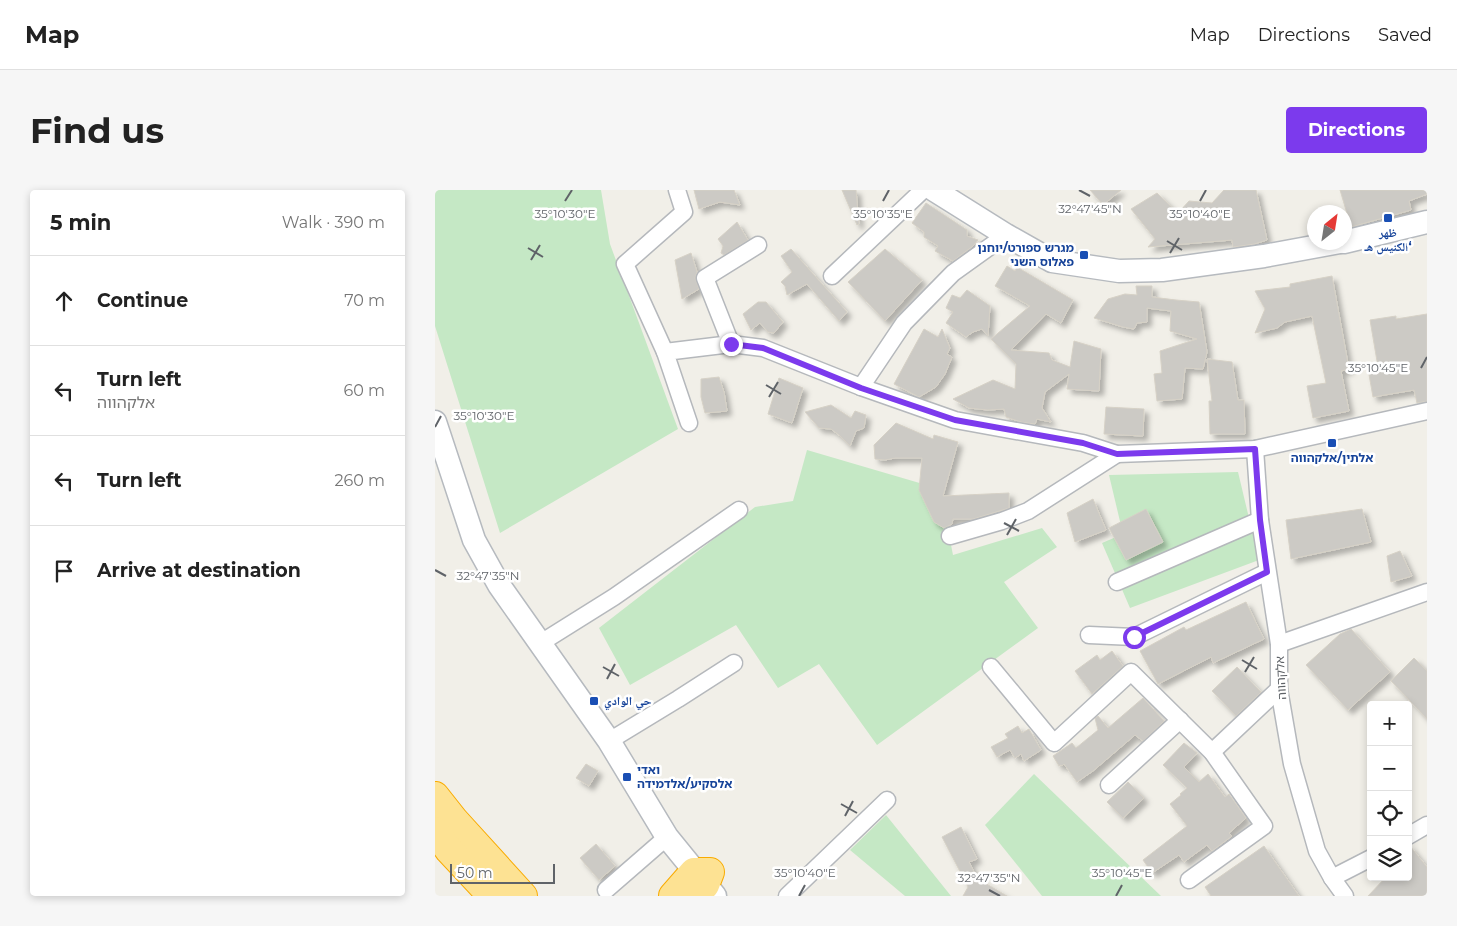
<!DOCTYPE html>
<meta charset="utf-8">
<style>
:root{--surface:#fff;--page:#f6f6f6;--text:#222;--muted:#767676;--line:#e0e0e0;--accent:#7c3aed}
body{margin:0;font-family:Montserrat,"Noto Naskh Arabic","Noto Sans Hebrew",sans-serif;background:var(--page);color:var(--text)}
.controls{position:absolute;right:15px;bottom:15px;display:grid;overflow:hidden;border-radius:5px;box-shadow:0 2px 8px #0003}
.controls button{width:45px;height:45px;display:grid;place-items:center;padding:0;border:0;border-bottom:1px solid var(--line);background:var(--surface);color:var(--text);font:25px sans-serif}
.compass{position:absolute;left:872px;top:15px;width:45px;height:45px;border-radius:50%;background:var(--surface);box-shadow:0 2px 8px #0003;rotate:30deg}
.scale{position:absolute;left:15px;bottom:12px;width:105px;box-sizing:border-box;padding-left:5px;border:2px solid #5f6368;border-top:0;font-size:14px;line-height:18px;white-space:nowrap;color:#5f6368;-webkit-text-stroke:4px #fff;paint-order:stroke}
.stop{position:absolute;width:15px;height:15px;margin:-11px;border:4px solid #7c3aed;border-radius:50%;background:#fff}
.stop.end{background:#7c3aed;border-color:#fff;box-shadow:0 1px 5px #0008}
.list{margin:0;padding:0;list-style:none}
h2{display:flex;justify-content:space-between;align-items:center;height:65px;margin:0;padding:0 20px;font-size:21px}
h2 small{font-size:16px;font-weight:400;color:var(--muted)}
.list li{display:grid;grid-template-columns:32px 1fr auto;gap:15px;align-items:center;box-sizing:border-box;height:90px;padding:0 20px;border-top:1px solid var(--line)}
.list b{display:block;font-size:19px;white-space:nowrap}
.list p{margin:0;font-size:16px;white-space:nowrap;color:var(--muted)}
.list em{font-size:16px;font-style:normal;color:var(--muted)}
.icon{flex:none;width:28px;height:28px;fill:none;stroke:currentColor;stroke-width:2;stroke-linecap:round;stroke-linejoin:round}
.map{position:relative;flex:none;width:992px;height:706px;overflow:hidden;border-radius:5px}
header{display:flex;align-items:center;gap:30px;box-sizing:border-box;height:70px;padding:0 25px;background:var(--surface);border-bottom:1px solid var(--line)}
header strong{font-size:24px}
nav{display:flex;gap:28px;margin-inline-start:auto;font-size:18px}
.intro{display:flex;align-items:center;justify-content:space-between;box-sizing:border-box;height:120px;padding:0 30px}
h1{margin:0;font-size:35px}
.button{padding:12px 22px;border-radius:5px;background:var(--accent);color:#fff;font-size:18px;font-weight:700}
main{display:flex;gap:30px;padding:0 30px}
aside{flex:1;background:var(--surface);border-radius:5px;box-shadow:0 2px 8px #0003}
.map>svg:first-child{display:block}
.green{fill:#c5e8c5}
.building{fill:#cccac5;stroke:#d6d1c6;filter:url(#shadow)}
.lines{fill:none;stroke-linecap:round;stroke-linejoin:round}
.street-casing{stroke:#b5b8bc;stroke-width:19}
.secondary-casing{stroke:#b6babf;stroke-width:25}
.highway-casing{stroke:#f9ab00;stroke-width:30}
.street{stroke:#fff;stroke-width:16}
.secondary{stroke:#fff;stroke-width:22}
.highway{stroke:#fde293;stroke-width:28}
.route{stroke:#7c3aed;stroke-width:6}
.ticks{fill:none;stroke:#5f6368;stroke-width:2}
.transit-dot{fill:#1a4fb4;stroke:#fff;stroke-width:2}
.labels{text-anchor:middle;stroke-width:5;stroke-linejoin:round;paint-order:stroke}
.transit-label{font-size:12px;font-weight:bold;fill:#164399;stroke:#fff}
.street-label{font-size:12px;fill:#5f6368;stroke:#fff}
.ticks-label{font-size:12px;text-anchor:middle;fill:#5f6368;stroke:#fff;stroke-width:5;stroke-linejoin:round;paint-order:stroke}
</style>
<header>
<strong>Map</strong>
<nav><a>Map</a><a>Directions</a><a>Saved</a></nav>
</header>
<div class="intro"><h1>Find us</h1><a class="button">Directions</a></div>
<main>
<aside>
<h2>5 min<small>Walk · 390 m</small></h2>
<ul class="list">
<li><svg class="icon" aria-label="ahead" viewBox="0 0 24 24"><path d="M12 20V5M6 11l6-6 6 6"/></svg><div><b>Continue</b></div><em>70 m</em></li>
<li><svg class="icon" aria-label="left" viewBox="0 0 24 24"><path d="M17 20v-9H6M10 6l-5 5 5 5"/></svg><div><b>Turn left</b><p>אלקהווה</p></div><em>60 m</em></li>
<li><svg class="icon" aria-label="left" viewBox="0 0 24 24"><path d="M17 20v-9H6M10 6l-5 5 5 5"/></svg><div><b>Turn left</b></div><em>260 m</em></li>
<li><svg class="icon" aria-label="arrive" viewBox="0 0 24 24"><path d="M6 21V4h12l-3 4 3 4H6"/></svg><div><b>Arrive at destination</b></div></li>
</ul>
</aside>
<div class="map">
<svg width="992" height="706" viewBox="0 0 992 706">
<defs>
<filter id="shadow"><feDropShadow dx="4.5" dy="4.5" stdDeviation="2.5" flood-color="#0004"/></filter>
</defs>
<rect width="100%" height="100%" fill="#f1efe8"/>
<g class="green">
<polygon points="0,0 166,0 175,54 243,239 65,343 0,136"/>
<polygon points="372,260 505,299 518,365 607,338 622,357 569,392 603,438 442,555 384,474 343,498 301,435 195,495 164,438 320,317 358,311"/>
<polygon points="803,282 824,370 695,418 667,353 688,344 674,285"/>
<polygon points="599,584 726,706 607,706 550,635"/>
<polygon points="451,625 516,706 470,706 415,660"/>
</g>
<g class="building">
<polygon points="259,0 299,0 305,15 285,12 264,19"/>
<polygon points="407,0 421,0 424,34 422,35"/>
<polygon points="655,0 686,0 668,15"/>
<polygon points="789,0 821,0 832,50 819,54 798,57 797,50 713,57 720,49 696,19 722,3 743,23 754,11 777,13"/>
<polygon points="905,0 992,0 992,4 974,11 976,20 916,37"/>
<polygon points="491,13 532,40 532,46 543,50 538,56 518,71 500,61 503,56 489,47 489,42 477,33"/>
<polygon points="302,32 313,50 289,65 286,63 288,56 283,49"/>
<polygon points="356,59 412,122 404,131 372,94 352,105 350,96 346,92 357,82 346,66"/>
<polygon points="450,59 487,90 450,131 413,92"/>
<polygon points="256,63 262,82 260,88 264,99 247,109 240,70"/>
<polygon points="572,76 580,81 582,77 638,110 626,133 611,124 576,160 614,163 617,170 635,177 639,151 666,159 664,201 632,199 634,184 610,202 607,218 616,232 602,229 600,234 586,232 571,227 569,219 553,220 534,218 518,209 558,190 580,199 581,174 556,149 595,116 560,96"/>
<polygon points="897,86 914,179 906,181 914,221 878,228 872,196 891,193 877,126 850,132 842,138 820,143 830,119 820,101 855,97 855,94"/>
<polygon points="701,96 717,96 717,107 741,110 764,112 772,162 768,179 750,178 747,209 722,211 719,184 727,183 725,161 762,149 735,141 736,121 712,118 712,132 702,133 699,139 688,137 659,128 673,109 690,104 702,105"/>
<polygon points="532,100 555,116 553,146 547,139 538,142 531,147 511,133 518,122 511,118 517,105 525,108"/>
<polygon points="323,112 331,112 348,132 339,143 333,142 325,133 316,140 308,124"/>
<polygon points="992,124 992,211 982,213 979,200 938,207 933,179 943,177 935,130 961,126 961,129"/>
<polygon points="489,139 503,147 507,139 515,158 512,164 517,167 510,184 501,197 484,207 459,194"/>
<polygon points="772,169 797,172 803,210 809,210 810,244 775,244 774,211 777,211"/>
<polygon points="284,187 289,202 292,221 270,223 266,207 266,189"/>
<polygon points="344,188 368,198 357,233 333,224"/>
<polygon points="396,215 416,228 420,221 431,225 429,238 421,241 415,256 404,245 396,239 384,238 370,222"/>
<polygon points="671,217 709,219 708,246 669,244"/>
<polygon points="461,233 498,249 499,245 523,252 508,306 574,303 574,318 538,329 518,329 517,334 509,338 499,332 484,300 487,268 460,268 450,270 440,269 439,255"/>
<polygon points="658,309 671,340 640,352 632,323"/>
<polygon points="711,319 728,352 691,370 674,338"/>
<polygon points="927,319 936,352 856,369 851,330"/>
<polygon points="965,361 977,386 956,392 952,366"/>
<polygon points="811,412 829,449 778,473 776,467 723,494 705,461 749,437 751,440"/>
<polygon points="916,439 955,482 913,520 871,475 905,444"/>
<polygon points="677,461 688,476 657,504 640,481 662,465 665,470"/>
<polygon points="979,468 992,481 992,529 956,491"/>
<polygon points="802,477 826,502 801,526 777,501"/>
<polygon points="708,508 729,531 708,551 700,545 658,581 642,592 629,574 627,576 626,575 624,576 618,566 637,553 641,558 663,540 660,528 663,526 673,538"/>
<polygon points="583,536 587,543 594,539 606,560 589,571 586,564 580,568 575,560 562,567 556,557 573,548 570,544"/>
<polygon points="749,553 762,563 749,577 764,592 773,584 790,607 794,604 811,628 794,643 797,646 777,661 772,655 749,672 744,665 717,683 708,670 752,636 735,614 746,605 745,604 752,598 728,575"/>
<polygon points="151,574 163,581 154,596 141,588"/>
<polygon points="693,592 709,608 688,628 672,612"/>
<polygon points="526,637 542,669 534,672 543,689 572,706 528,706 533,697 507,647"/>
<polygon points="161,654 180,676 164,690 145,668"/>
<polygon points="829,656 864,706 776,706 770,697"/>
<polygon points="973,656 975,656 992,677 992,706 933,706 951,687 973,687"/>
</g>
<g class="lines">
<g class="street-casing">
<g id="street">
<polyline points="571,45 518,83 469,133 426,197 520,230 648,253 682,264 820,259 992,221"/>
<polyline points="397,86 488,0"/>
<polyline points="296,154 270,88 323,55"/>
<polyline points="230,162 190,74 249,22 242,0"/>
<polyline points="254,233 230,162 296,154 328,158 426,197"/>
<polyline points="820,259 825,330 844,454 844,499 857,574 882,661 897,688 910,706"/>
<polyline points="515,346 567,331 593,321 682,264"/>
<polyline points="682,392 825,330"/>
<polyline points="654,445 699,447 832,382"/>
<polyline points="104,454 179,407 304,320"/>
<polyline points="844,454 992,402"/>
<polyline points="556,477 619,553 696,482 777,562 829,636 754,690"/>
<polyline points="174,551 243,509 299,473"/>
<polyline points="777,562 844,499"/>
<polyline points="674,595 745,530"/>
<polyline points="973,646 992,635"/>
<polyline points="897,688 936,668"/>
<polyline points="171,700 232,647"/>
<polyline points="352,706 452,610"/>
</g>
</g>
<g class="secondary-casing">
<g id="secondary">
<polyline points="499,0 571,45 617,71 684,81 727,80 829,66 905,52"/>
<polyline points="909,52 992,32"/>
<polyline points="0,232 39,350 64,395 174,551 232,647 280,706"/>
</g>
</g>
<g class="highway-casing">
<g id="highway">
<polyline points="0,606 19,630 88,706"/>
<polyline points="0,641 14,660 57,706"/>
<polyline points="238,706 259,682 275,682 270,695 260,706"/>
</g>
</g>
<use href="#street" class="street"/>
<use href="#secondary" class="secondary"/>
<use href="#highway" class="highway"/>
</g>
<g class="lines">
<polyline class="route" points="296,154 328,158 426,198 520,230 648,253 682,264 820,259 825,330 832,382 699,447"/>
</g>
<path class="ticks" d="M644,0L655,6M130,11L137,0M448,11L454,0M765,11L771,0M732,51L747,60M93,58L108,67M735,63L744,48M96,70L105,55M986,178L992,167M331,195L346,204M334,207L343,192M0,237L6,226M569,333L584,341M572,345L581,329M0,380L11,386M807,470L822,479M168,477L184,486M810,482L819,467M172,489L180,474M406,614L422,623M410,626L418,611M554,700L565,706M364,706L370,695M681,706L687,695"/>
<g class="transit-dot">
<rect x="948" y="23" width="10" height="10" rx="2.5"/>
<rect x="644" y="60" width="10" height="10" rx="2.5"/>
<rect x="892" y="248" width="10" height="10" rx="2.5"/>
<rect x="154" y="506" width="10" height="10" rx="2.5"/>
<rect x="187" y="582" width="10" height="10" rx="2.5"/>
</g>
<g class="labels">
<g class="transit-label">
<text x="953" y="47">ظهر<tspan x="953" dy="14">الكنيس هـ‘</tspan></text>
<text x="639" y="62" text-anchor="end">מגרש ספורט/יוחנן<tspan x="639" dy="14">פאלוס השני</tspan></text>
<text x="897" y="272">אלתין/אלקהווה</text>
<text x="169" y="515" text-anchor="start">حي الوادي</text>
<text x="202" y="584" text-anchor="start">ואדי<tspan x="202" dy="14">אלסקיע/אלדמידה</tspan></text>
</g>
<g class="street-label">
<text transform="translate(846 488) rotate(-93)" y="4">אלקהווה</text>
</g>
</g>
<g class="ticks-label">
<text x="655" y="23">32°47'45"N</text>
<text x="448" y="28">35°10'35"E</text>
<text x="765" y="28">35°10'40"E</text>
<text x="130" y="28">35°10'30"E</text>
<text x="943" y="182">35°10'45"E</text>
<text x="49" y="230">35°10'30"E</text>
<text x="53" y="390">32°47'35"N</text>
<text x="370" y="687">35°10'40"E</text>
<text x="687" y="687">35°10'45"E</text>
<text x="554" y="692">32°47'35"N</text>
</g>
</svg>
<div class="controls">
<button>+</button>
<button>−</button>
<button><svg class="icon" aria-label="locate" viewBox="0 0 24 24"><circle cx="12" cy="12" r="6"/><path d="M12 2v4M12 18v4M2 12h4M18 12h4"/></svg></button>
<button><svg class="icon" aria-label="layers" viewBox="0 0 24 24"><path d="M12 4l9 5-9 5-9-5zM3 14l9 5 9-5"/></svg></button>
</div>
<svg class="compass" viewBox="-18 -18 36 36"><path d="M0-13l5 13h-10z" fill="#e53935"/><path d="M0 13l5-13h-10z" fill="#767676"/></svg>
<div class="scale">50 m</div>
<div class="stop" style="left:699px;top:447px"></div>
<div class="stop end" style="left:296px;top:154px"></div>
</div>
</main>
